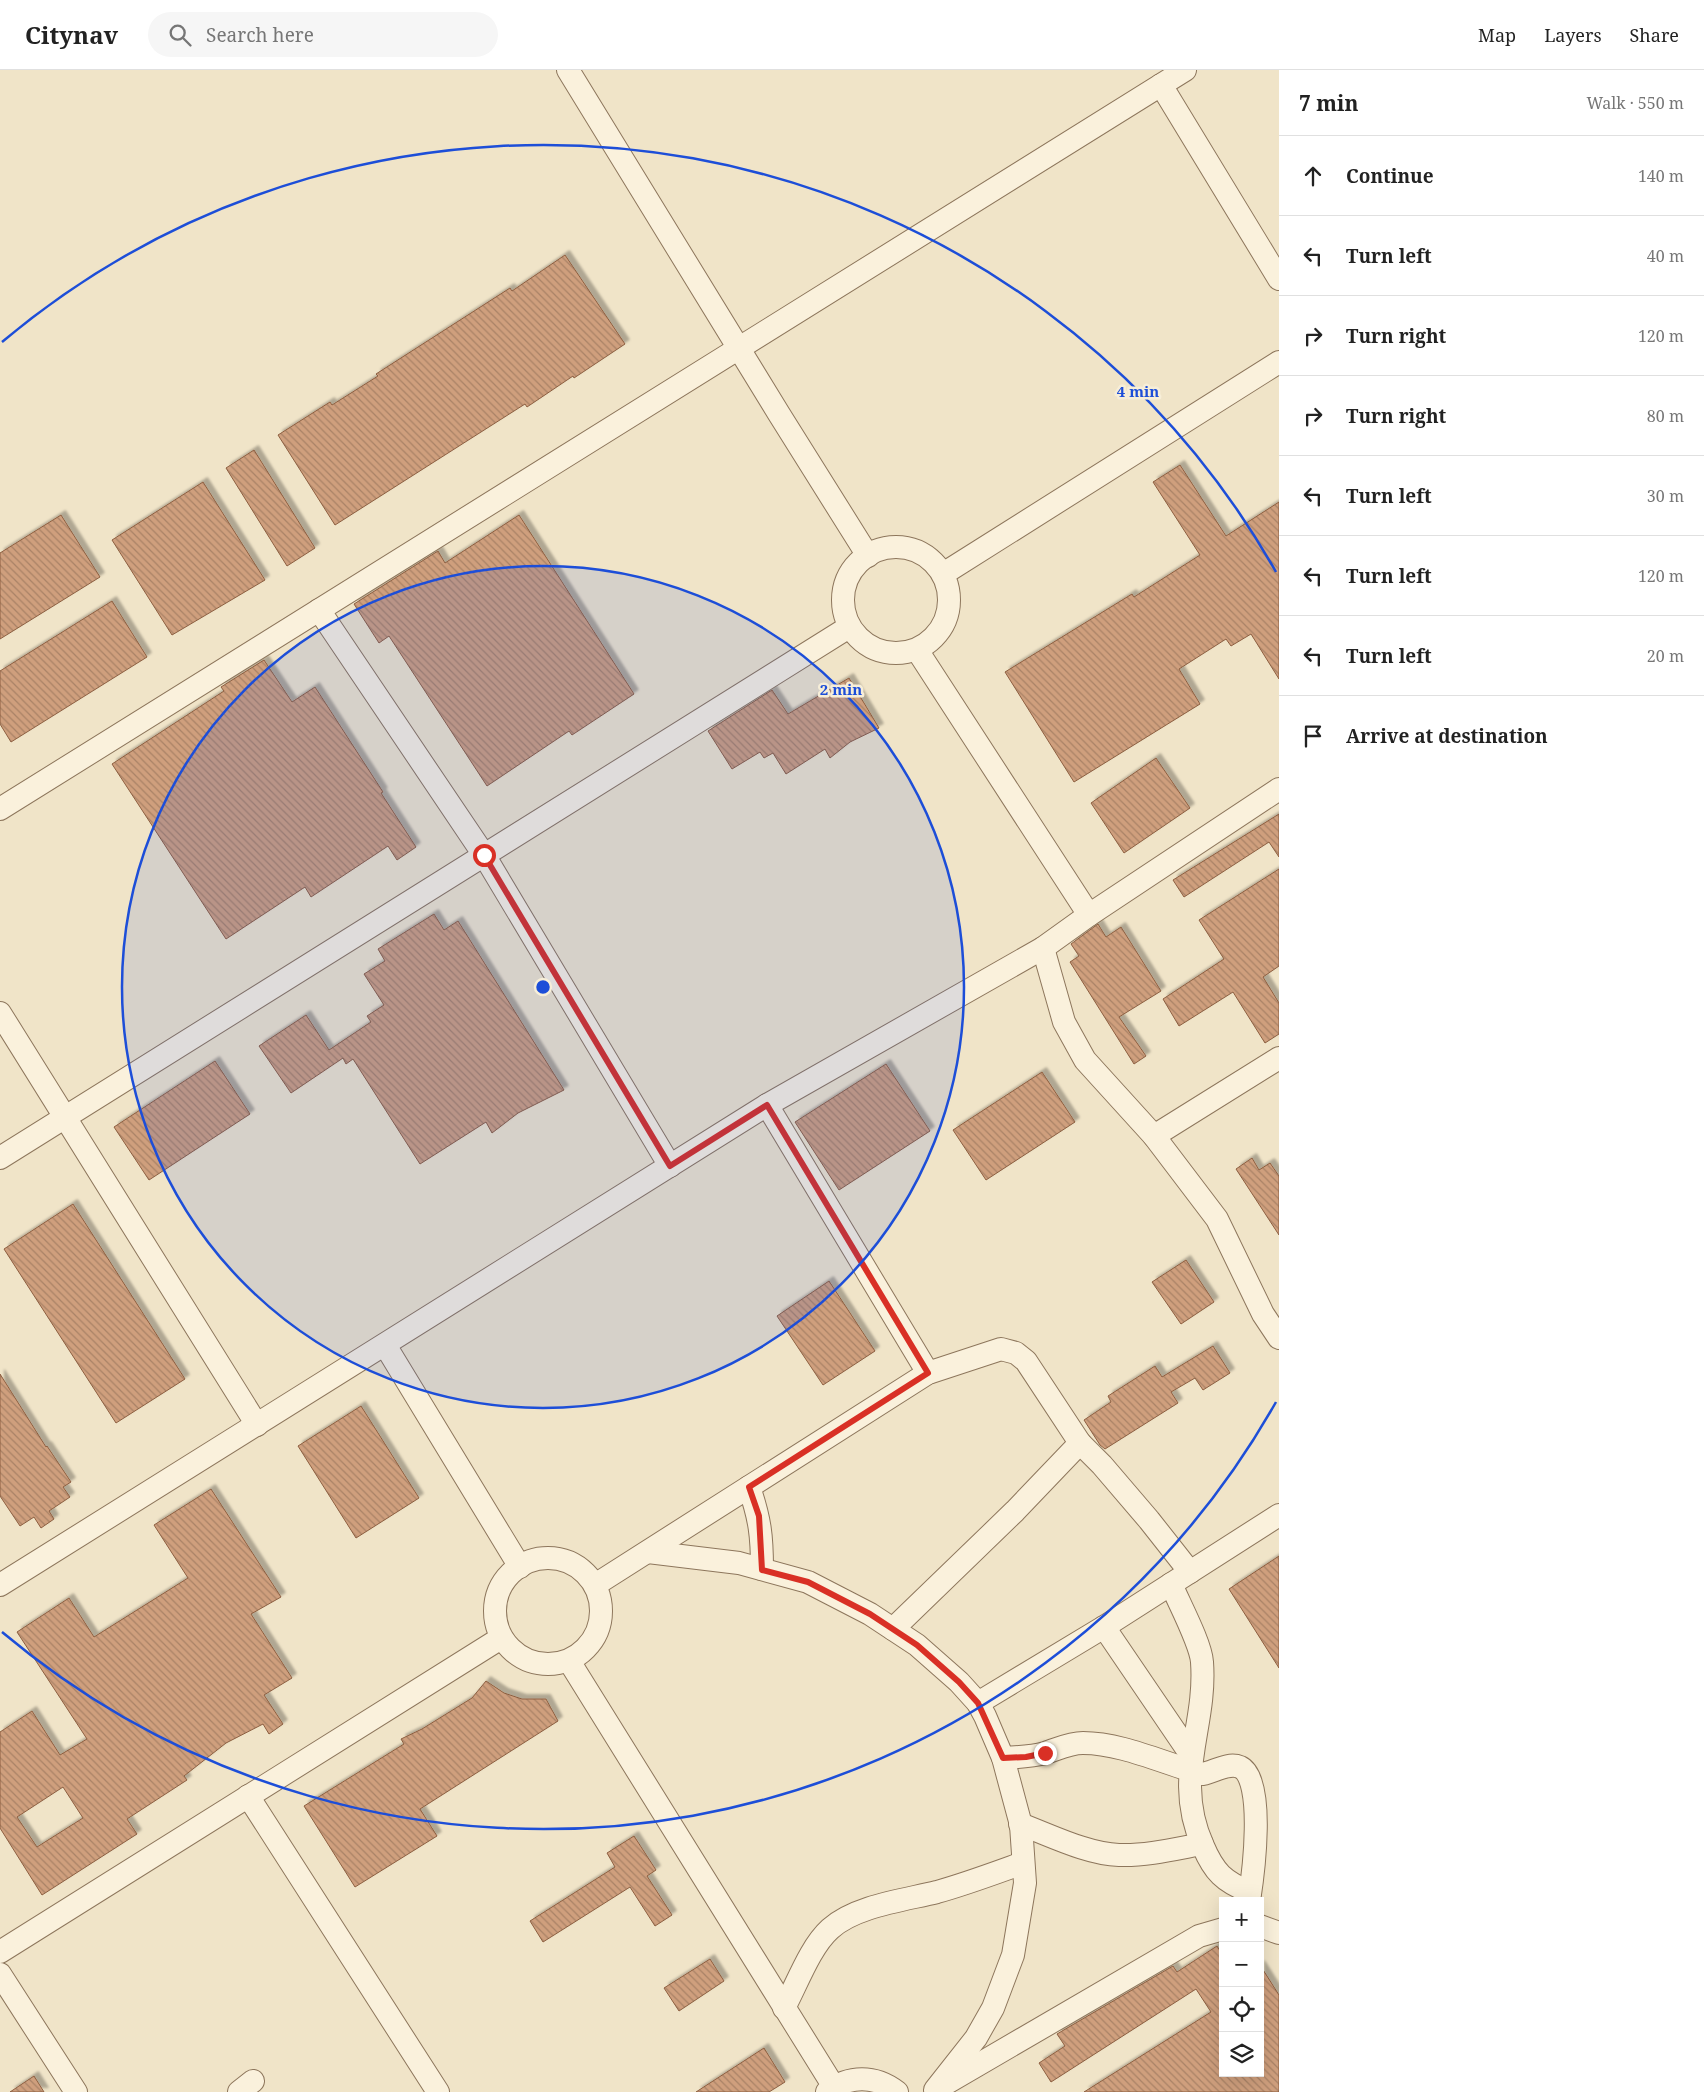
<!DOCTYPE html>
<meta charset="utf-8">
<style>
:root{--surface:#fff;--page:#f6f6f6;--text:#222;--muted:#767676;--line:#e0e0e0}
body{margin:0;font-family:"Noto Serif",serif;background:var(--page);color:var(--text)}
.controls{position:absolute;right:15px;bottom:15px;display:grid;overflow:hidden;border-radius:0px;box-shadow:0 5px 20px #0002}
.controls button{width:45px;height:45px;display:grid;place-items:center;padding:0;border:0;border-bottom:1px solid var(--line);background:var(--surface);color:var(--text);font:25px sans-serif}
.stop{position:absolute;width:15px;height:15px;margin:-11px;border:4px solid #d93025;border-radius:50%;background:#fff}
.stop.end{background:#d93025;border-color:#fff;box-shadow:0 1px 5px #0008}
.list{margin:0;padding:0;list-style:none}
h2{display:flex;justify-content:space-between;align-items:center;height:65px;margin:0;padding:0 20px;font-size:21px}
h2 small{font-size:16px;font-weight:400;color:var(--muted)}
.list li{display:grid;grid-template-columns:32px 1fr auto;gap:15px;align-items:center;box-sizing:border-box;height:80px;padding:0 20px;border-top:1px solid var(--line)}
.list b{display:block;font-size:19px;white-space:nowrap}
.list em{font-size:16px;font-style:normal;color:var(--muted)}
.icon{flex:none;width:28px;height:28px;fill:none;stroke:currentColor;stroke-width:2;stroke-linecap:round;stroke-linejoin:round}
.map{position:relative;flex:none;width:1279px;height:2022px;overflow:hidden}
header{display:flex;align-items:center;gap:30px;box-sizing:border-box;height:70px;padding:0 25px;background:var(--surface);border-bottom:1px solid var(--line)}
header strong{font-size:24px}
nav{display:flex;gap:28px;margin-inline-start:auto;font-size:18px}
.search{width:350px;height:45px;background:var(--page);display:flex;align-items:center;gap:12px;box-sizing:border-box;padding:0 18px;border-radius:28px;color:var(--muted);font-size:19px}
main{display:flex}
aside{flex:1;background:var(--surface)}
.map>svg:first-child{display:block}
.building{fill:url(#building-back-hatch);stroke:#8d5f41;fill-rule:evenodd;filter:url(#shadow)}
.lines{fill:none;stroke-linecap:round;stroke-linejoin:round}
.minor-casing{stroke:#8d765c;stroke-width:24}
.minor{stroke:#faf1dc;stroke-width:22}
.route{stroke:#d93025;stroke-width:6}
.ring{fill:none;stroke:#1d4ed8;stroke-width:2.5}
.centre{fill:#1d4ed8;stroke:#f7eed8;stroke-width:2.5}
.ring-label{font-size:15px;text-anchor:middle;font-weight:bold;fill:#1d4ed8;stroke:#f7eed8;stroke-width:5;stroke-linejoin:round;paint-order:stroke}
</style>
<header>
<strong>Citynav</strong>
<div class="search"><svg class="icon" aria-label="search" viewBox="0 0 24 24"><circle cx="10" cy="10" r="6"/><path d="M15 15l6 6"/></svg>Search here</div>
<nav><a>Map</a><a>Layers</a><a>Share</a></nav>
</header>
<main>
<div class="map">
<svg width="1279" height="2022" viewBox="0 0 1279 2022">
<defs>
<pattern id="building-back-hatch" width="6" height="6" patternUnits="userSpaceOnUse" patternTransform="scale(1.25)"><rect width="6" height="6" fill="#cf9f7d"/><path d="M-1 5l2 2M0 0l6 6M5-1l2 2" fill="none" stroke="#a98266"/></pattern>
<filter id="shadow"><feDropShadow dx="4.5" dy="-4.5" stdDeviation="1" flood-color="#0004"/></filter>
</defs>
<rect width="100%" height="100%" fill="#f0e4c8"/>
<g class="building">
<polygon points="565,185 625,274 574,308 573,306 527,337 525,334 335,455 278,365 330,332 332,335 378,306 376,304 510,218 512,221"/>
<polygon points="254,380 315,478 287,496 226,398"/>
<polygon points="1180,395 1226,466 1279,432 1279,609 1251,564 1231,576 1226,569 1179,599 1200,634 1074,712 1005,602 1132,524 1134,527 1200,485 1153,412"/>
<polygon points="203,412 265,510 172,565 112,470"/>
<polygon points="61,445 100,507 0,569 0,483"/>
<polygon points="519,445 634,624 572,665 569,661 487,716 389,566 379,573 354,534 438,481 445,493"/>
<polygon points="112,531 147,587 11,672 0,654 0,601"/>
<polygon points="264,590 292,632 315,617 383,722 381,723 416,777 397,790 388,776 311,827 305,817 226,869 112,694 224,621 221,617"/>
<polygon points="849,608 879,658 850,672 830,688 825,679 786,704 773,683 764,688 760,682 732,699 708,661 772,620 788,644"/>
<polygon points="1156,688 1190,738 1124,783 1091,733"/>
<polygon points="1279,744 1279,787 1269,772 1184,827 1173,810"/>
<polygon points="1279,799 1279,896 1263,907 1279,933 1279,964 1265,973 1233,922 1179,956 1163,929 1224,889 1199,850"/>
<polygon points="434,844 444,860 458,851 564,1020 518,1043 492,1063 486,1052 420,1094 353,989 346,994 343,988 291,1023 259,976 306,945 329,980 371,952 367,946 384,935 364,904 385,891 378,879"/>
<polygon points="1098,854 1106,867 1121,857 1161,921 1119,947 1146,986 1134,994 1070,892 1079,886 1071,874"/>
<polygon points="215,991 250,1044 149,1110 114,1057"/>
<polygon points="886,994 930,1061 839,1120 795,1052"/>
<polygon points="1042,1002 1075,1052 986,1110 953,1060"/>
<polygon points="1252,1088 1259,1100 1270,1093 1279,1106 1279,1165 1236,1099"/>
<polygon points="73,1134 185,1309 116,1353 4,1179"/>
<polygon points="1186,1190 1214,1232 1181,1254 1152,1212"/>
<polygon points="829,1211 875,1281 823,1315 777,1246"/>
<polygon points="1213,1276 1230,1303 1203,1320 1195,1308 1171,1322 1178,1333 1105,1379 1100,1375 1084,1350 1111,1332 1108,1326 1155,1296 1162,1307"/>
<polygon points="0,1304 46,1377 47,1376 71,1412 63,1417 70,1427 49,1441 54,1449 41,1458 34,1447 20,1456 0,1426"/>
<polygon points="361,1336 419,1428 356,1468 298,1376"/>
<path d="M211,1419L281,1527L251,1544L292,1608L264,1625L283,1654L269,1664L263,1654L226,1673L184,1706L187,1710L127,1749L137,1764L42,1825L0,1758V1662L32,1641L60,1685L87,1669L17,1562L69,1528L94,1567L188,1508L154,1455ZM63,1717L83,1748L37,1777L17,1747Z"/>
<polygon points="1279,1486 1279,1598 1229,1519"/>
<polygon points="486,1611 504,1623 522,1629 546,1629 558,1651 420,1739 437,1766 355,1817 304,1736 404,1674 401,1669 422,1659 472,1628"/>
<polygon points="634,1766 656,1800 647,1806 672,1845 655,1856 630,1817 543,1872 530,1851 615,1797 607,1783"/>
<polygon points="1217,1876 1223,1885 1223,2003 1260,2003 1260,1895 1279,1925 1279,2022 1084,2022 1211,1942 1196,1919 1051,2012 1039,1993 1065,1976 1057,1964 1173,1896 1177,1902"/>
<polygon points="710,1889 724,1911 679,1941 664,1918"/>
<polygon points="764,1978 785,2012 769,2022 696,2022"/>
<polygon points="34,2006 44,2022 10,2022"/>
</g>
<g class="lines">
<g class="minor-casing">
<g id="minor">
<polyline points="568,0 779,344 868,486"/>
<polyline points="1161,15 1279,209"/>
<circle cx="896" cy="530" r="53"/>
<polyline points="943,504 1279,292"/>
<polyline points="319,540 484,785 670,1096"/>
<polyline points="917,580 1089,845"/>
<polyline points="0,739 1185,0"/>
<polyline points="1043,878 1064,952 1085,990 1154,1066 1217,1149 1263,1244 1279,1268"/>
<polyline points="0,943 257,1355"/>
<polyline points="767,1035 928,1303"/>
<polyline points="1154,1066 1279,988"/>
<polyline points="0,1088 849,557"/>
<polyline points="385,1275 520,1497"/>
<path d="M749,1417C760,1449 762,1466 762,1499"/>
<polyline points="648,1482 739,1493 808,1512 870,1544 917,1575 959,1612 978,1633 985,1646 1003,1688 1021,1755 1025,1813 1013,1885 993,1938 976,1968 935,2020"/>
<circle cx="548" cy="1541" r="53"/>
<path d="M1171,1514C1179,1533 1201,1574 1202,1592C1207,1659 1172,1707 1203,1776C1214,1802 1224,1812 1250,1822"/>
<polyline points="0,1515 767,1035 1043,878 1089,845 1279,719"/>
<polyline points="595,1515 928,1303 1001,1279 1016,1283 1026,1291 1080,1373 1102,1395 1149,1450 1190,1502"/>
<polyline points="1104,1557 1191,1685"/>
<polyline points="893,1559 1015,1441 1080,1373"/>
<polyline points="569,1591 834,2017"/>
<polyline points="978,1633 1104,1557 1279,1445"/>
<path d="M1003,1688C1017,1687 1031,1687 1045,1683C1058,1679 1069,1673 1083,1673C1122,1673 1165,1694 1203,1704C1214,1702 1228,1692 1240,1697C1266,1709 1253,1806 1249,1831"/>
<polyline points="248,1726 438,2022"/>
<path d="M1020,1754C1050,1765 1087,1784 1119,1785C1146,1786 1175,1779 1202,1774"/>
<polyline points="1260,1856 1279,1863"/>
<polyline points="0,1882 501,1568"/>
<polyline points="0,1904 76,2022"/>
<path d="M784,1938C797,1914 810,1877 830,1859C855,1836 905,1830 937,1822C966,1814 995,1803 1023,1793"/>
<polyline points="945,2014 1199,1866 1223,1859"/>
<polyline points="239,2022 253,2011"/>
<path d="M827,2022C849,2005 875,2005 897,2022"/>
</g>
</g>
<use href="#minor" class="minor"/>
</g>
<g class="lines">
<polyline class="route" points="484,785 670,1096 767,1035 928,1303 749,1417 759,1446 762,1500 808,1512 870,1544 917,1575 959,1612 978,1633 1003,1688 1026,1687 1045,1683"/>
</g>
<circle cx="543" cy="917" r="421" fill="#1d4ed8" fill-opacity=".12"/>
<g class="ring">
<circle cx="543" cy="917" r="421"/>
<path d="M1276 1332A842 842 0 0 1 2 1562M2 272A842 842 0 0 1 1276 502"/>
</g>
<circle cx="543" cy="917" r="8" class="centre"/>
<g class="ring-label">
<text x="1138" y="327">4 min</text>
<text x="841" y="625">2 min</text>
</g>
</svg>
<div class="controls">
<button>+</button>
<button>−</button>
<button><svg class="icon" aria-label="locate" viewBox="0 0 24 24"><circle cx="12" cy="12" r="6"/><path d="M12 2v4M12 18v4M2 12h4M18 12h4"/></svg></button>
<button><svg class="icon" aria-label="layers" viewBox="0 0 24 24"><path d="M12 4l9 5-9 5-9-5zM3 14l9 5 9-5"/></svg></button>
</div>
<div class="stop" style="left:484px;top:785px"></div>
<div class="stop end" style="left:1045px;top:1683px"></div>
</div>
<aside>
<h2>7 min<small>Walk · 550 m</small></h2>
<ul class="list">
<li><svg class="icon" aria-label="ahead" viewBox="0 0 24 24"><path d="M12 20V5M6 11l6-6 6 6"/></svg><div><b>Continue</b></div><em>140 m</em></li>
<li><svg class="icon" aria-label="left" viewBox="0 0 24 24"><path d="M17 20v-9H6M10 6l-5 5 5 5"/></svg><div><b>Turn left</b></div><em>40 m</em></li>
<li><svg class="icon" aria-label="right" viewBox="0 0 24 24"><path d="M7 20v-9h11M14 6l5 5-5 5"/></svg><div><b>Turn right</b></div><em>120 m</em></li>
<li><svg class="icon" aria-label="right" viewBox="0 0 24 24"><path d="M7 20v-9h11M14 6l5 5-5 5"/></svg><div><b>Turn right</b></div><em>80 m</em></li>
<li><svg class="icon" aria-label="left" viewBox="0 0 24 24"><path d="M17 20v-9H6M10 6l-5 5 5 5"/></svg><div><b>Turn left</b></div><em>30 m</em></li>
<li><svg class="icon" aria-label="left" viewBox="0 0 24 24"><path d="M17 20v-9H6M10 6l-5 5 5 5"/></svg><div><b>Turn left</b></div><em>120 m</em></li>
<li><svg class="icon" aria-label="left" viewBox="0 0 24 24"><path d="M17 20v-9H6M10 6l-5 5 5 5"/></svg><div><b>Turn left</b></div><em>20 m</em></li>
<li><svg class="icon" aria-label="arrive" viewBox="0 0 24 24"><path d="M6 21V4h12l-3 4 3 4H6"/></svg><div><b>Arrive at destination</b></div></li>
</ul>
</aside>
</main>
